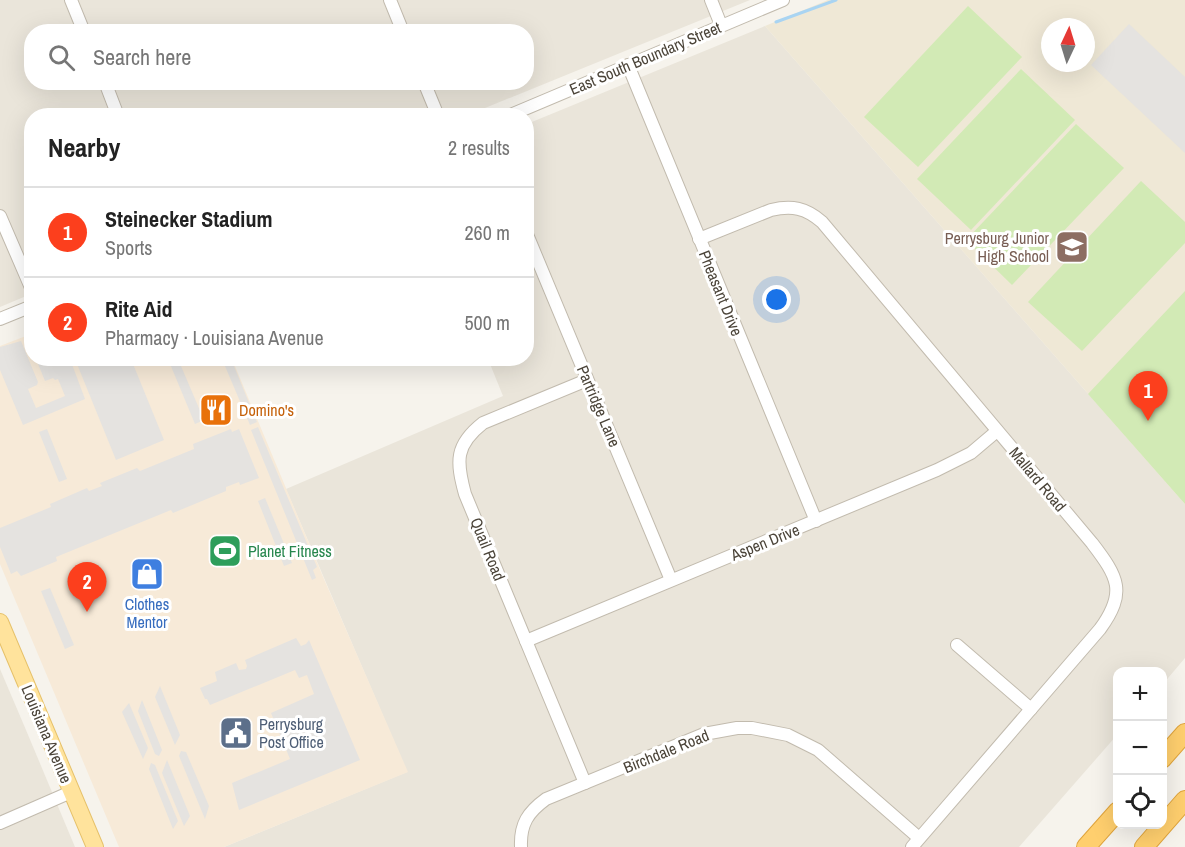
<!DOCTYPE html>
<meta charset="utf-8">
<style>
:root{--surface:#fff;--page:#f6f6f6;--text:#222;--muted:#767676;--line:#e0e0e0;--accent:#fc3f1d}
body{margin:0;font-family:"Archivo Narrow",sans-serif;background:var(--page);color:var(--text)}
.controls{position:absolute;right:18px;bottom:18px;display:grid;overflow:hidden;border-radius:12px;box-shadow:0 6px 24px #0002}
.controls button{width:54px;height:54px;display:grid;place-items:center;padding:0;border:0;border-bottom:2px solid var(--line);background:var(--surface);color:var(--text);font:30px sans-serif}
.compass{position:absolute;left:1041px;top:18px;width:54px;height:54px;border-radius:50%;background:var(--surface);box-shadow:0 6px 24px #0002;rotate:4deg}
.you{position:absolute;left:777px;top:300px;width:21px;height:21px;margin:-15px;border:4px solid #fff;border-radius:50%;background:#1a73e8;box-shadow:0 0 0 9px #1a73e833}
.badge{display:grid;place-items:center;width:39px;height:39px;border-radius:50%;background:var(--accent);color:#fff;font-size:20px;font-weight:700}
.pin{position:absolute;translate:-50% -50px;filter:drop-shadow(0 2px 3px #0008)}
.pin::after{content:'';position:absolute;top:32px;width:21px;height:18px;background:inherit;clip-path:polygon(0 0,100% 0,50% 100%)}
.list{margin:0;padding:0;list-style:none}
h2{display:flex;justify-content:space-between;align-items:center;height:78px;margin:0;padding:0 24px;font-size:26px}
h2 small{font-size:20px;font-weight:400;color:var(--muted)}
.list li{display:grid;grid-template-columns:39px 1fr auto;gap:18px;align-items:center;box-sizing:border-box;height:90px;padding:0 24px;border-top:2px solid var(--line)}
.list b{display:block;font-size:22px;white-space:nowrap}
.list p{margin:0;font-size:20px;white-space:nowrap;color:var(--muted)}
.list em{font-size:20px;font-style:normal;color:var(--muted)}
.icon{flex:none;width:33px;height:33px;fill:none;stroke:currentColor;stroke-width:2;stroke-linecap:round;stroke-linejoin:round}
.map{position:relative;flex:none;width:1185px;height:847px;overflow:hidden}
.search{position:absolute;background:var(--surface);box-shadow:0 6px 24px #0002;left:24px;top:24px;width:510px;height:66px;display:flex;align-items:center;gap:15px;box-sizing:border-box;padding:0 21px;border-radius:24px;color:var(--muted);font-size:22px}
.panel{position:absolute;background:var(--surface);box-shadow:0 6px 24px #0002;left:24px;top:108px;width:510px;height:258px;border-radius:24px}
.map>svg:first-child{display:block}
.residential{fill:#eae5da;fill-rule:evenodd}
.commercial{fill:#f7ead8}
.education{fill:#efe8d6;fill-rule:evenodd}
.pitch{fill:#d2eab5}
.parking{fill:#e5e3e0}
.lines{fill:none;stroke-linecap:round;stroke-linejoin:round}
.stream{stroke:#a9d4f2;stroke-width:3}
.minor-casing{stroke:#c2bbae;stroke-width:14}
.major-casing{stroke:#e6c16a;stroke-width:18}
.highway-casing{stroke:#e0a43c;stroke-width:20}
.minor{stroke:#fff;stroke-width:12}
.major{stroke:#ffe39c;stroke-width:16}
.highway{stroke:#ffcf6e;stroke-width:18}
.labels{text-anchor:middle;stroke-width:6;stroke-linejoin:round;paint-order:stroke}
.street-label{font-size:16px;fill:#4b4439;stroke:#fff}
.education-label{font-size:16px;fill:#785e54;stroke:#fff;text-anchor:end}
.food-label{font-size:16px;fill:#c56008;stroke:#fff;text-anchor:start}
.leisure-label{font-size:16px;fill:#27864d;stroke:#fff;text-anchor:start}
.shop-label{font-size:16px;fill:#366cbe;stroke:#fff}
.service-label{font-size:16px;fill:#4e5e75;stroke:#fff;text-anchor:start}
</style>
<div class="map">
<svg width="1185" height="847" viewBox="0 0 1185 847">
<rect width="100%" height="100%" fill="#f6f3ec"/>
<g class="residential">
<path d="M0,0H750L468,115L32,116L31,294L0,307ZM32,32H526V82H32Z"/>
<polygon points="765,26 1185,504 1185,658 1163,684 1162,672 1118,672 1117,735 1019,847 224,847 407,772 286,489 503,396 488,359 526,358 527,124"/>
<polygon points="0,669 26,730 75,847 0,847"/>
</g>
<polygon class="commercial" points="31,334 32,358 232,359 324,579 408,772 224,847 119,847 0,564 0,346"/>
<path class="education" d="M828,0H1185V504L765,26ZM1050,27H1086V63H1050Z"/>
<g class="pitch">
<polygon points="968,6 1022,57 918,167 864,117"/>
<polygon points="1021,69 1075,120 971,230 917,179"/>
<polygon points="1076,124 1124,168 1012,285 966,240"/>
<polygon points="1141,181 1185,222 1185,243 1082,351 1028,302"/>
<polygon points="1185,291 1185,504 1088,394"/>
</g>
<g class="parking">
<polygon points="1129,24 1185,77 1185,153 1091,65"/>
<polygon points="21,341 38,382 37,385 28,389 36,408 65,396 58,379 55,380 53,378 45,381 36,359 70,359 85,399 23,425 0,370 0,347"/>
<polygon points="75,359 131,359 164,440 116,460"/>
<polygon points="168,359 178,359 204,420 195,424"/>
<polygon points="222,359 231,359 257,422 250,425"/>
<polygon points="258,427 317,567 313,570 316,578 312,580 251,430"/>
<polygon points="47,429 67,479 59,482 39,432"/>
<polygon points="231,429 232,432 239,429 259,478 240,485 239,482 226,487 226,491 173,513 171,510 56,557 57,561 21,576 17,571 11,574 0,547 0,528 51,507 50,504 87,488 89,491 102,486 100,483 137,468 140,471 194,449 193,444"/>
<polygon points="265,498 292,563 284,566 258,501"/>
<polygon points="50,588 74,645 65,649 41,591"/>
<polygon points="296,638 301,646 306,644 309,640 360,760 239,810 232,783 290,759 271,713 314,694 307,675 299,678 295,670 210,705 207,699 205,699 200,688 217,681 215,672 236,663 239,670 246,669 247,666 245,660"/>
<polygon points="160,686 180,735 175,745 155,697"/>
<polygon points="142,700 162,750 159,756 155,754 138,711"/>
<polygon points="129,703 148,748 143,759 122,712"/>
<polygon points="181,751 186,752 209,806 205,819 179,756"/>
<polygon points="167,760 190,816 184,826 162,773"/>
<polygon points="151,763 155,765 178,821 173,829 149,769"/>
</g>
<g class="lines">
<polyline class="stream" points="776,22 836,0"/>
<g class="minor-casing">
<g id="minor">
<polyline points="71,0 84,32"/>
<polyline points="390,0 403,32"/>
<polyline points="711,0 721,25"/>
<polyline points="628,65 816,521"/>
<polyline points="105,82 118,116"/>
<polyline points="424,82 438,116"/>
<polyline points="508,116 783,0"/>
<polyline points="0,216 32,290"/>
<polyline points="526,232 671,580"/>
<path d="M699,239L771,210C792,205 806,208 822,222L1092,543C1118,577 1127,592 1100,629L912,847"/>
<polyline points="0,319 32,306"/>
<polyline points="526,641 937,470 971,453 997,431"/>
<polyline points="957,645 1031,709"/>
<path d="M585,783L465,494C456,461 455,445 483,423L587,380"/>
<polyline points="0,823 71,792"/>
<path d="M521,847C520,824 528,812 546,799L704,734L737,728H752L788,735L818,750L919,838"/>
</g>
</g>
<g class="major-casing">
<polyline id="major" points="0,622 95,847"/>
</g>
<g class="highway-casing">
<g id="highway">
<polyline points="1162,759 1185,733"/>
<polyline points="1086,847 1118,811"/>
<polyline points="1144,847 1185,800"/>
</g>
</g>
<use href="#minor" class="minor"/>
<use href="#major" class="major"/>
<use href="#highway" class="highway"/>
</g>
<defs>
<g id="school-square" transform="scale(1.725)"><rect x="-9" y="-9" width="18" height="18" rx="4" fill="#8d6e63" stroke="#fff"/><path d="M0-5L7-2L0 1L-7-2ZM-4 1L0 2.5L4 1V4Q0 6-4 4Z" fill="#fff"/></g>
<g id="restaurant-square" transform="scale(1.725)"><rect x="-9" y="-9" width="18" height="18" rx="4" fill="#e8710a" stroke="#fff"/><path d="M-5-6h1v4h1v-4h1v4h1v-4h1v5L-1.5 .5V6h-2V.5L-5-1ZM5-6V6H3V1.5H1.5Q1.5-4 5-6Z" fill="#fff"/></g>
<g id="stadium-square" transform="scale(1.725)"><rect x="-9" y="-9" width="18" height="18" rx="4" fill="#2e9e5b" stroke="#fff"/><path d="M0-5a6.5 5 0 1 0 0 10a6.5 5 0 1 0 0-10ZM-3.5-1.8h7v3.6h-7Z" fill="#fff"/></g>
<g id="shop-square" transform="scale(1.725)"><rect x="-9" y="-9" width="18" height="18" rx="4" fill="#3f7fe0" stroke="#fff"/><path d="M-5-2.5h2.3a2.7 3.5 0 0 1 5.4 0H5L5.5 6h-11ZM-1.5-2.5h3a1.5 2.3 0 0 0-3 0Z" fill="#fff"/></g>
<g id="civic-square" transform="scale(1.725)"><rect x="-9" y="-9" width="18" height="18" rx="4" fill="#5c6f8a" stroke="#fff"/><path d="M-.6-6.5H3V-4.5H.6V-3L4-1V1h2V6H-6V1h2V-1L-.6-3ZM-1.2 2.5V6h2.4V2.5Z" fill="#fff"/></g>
</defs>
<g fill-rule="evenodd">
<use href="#school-square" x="1072" y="247"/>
<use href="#restaurant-square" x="216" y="410"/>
<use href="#stadium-square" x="225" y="551"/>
<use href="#shop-square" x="147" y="574"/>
<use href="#civic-square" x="236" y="733"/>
</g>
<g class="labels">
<g class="street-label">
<text transform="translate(645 58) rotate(-23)" y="6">East South Boundary Street</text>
<text transform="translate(721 293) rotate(68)" y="6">Pheasant Drive</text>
<text transform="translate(599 406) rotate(67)" y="6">Partridge Lane</text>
<text transform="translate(1038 479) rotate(50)" y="6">Mallard Road</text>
<text transform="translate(765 542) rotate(-22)" y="6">Aspen Drive</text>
<text transform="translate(488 549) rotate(68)" y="6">Quail Road</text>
<text transform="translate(47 734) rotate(67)" y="6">Louisiana Avenue</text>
<text transform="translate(666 751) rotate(-22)" y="6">Birchdale Road</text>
</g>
<g class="education-label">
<text x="1049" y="244">Perrysburg Junior<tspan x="1049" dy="18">High School</tspan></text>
</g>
<g class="food-label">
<text x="239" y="416">Domino's</text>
</g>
<g class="leisure-label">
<text x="248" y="557">Planet Fitness</text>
</g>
<g class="shop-label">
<text x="147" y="610">Clothes<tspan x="147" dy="18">Mentor</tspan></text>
</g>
<g class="service-label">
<text x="259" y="730">Perrysburg<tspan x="259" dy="18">Post Office</tspan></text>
</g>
</g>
</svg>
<div class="controls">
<button>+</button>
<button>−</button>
<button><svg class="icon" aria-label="locate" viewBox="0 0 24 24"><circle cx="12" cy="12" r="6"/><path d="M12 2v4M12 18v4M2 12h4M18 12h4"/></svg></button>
</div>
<svg class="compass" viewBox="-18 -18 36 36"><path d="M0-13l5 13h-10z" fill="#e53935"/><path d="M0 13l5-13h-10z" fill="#767676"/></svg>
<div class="you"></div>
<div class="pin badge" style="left:1148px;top:421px">1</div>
<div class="pin badge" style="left:87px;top:612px">2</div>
<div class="search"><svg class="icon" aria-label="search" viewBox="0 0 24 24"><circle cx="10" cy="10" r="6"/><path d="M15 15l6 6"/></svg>Search here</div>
<section class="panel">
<h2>Nearby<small>2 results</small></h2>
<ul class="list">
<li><span class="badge">1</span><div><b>Steinecker Stadium</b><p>Sports</p></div><em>260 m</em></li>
<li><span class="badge">2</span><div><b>Rite Aid</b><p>Pharmacy · Louisiana Avenue</p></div><em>500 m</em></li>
</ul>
</section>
</div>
